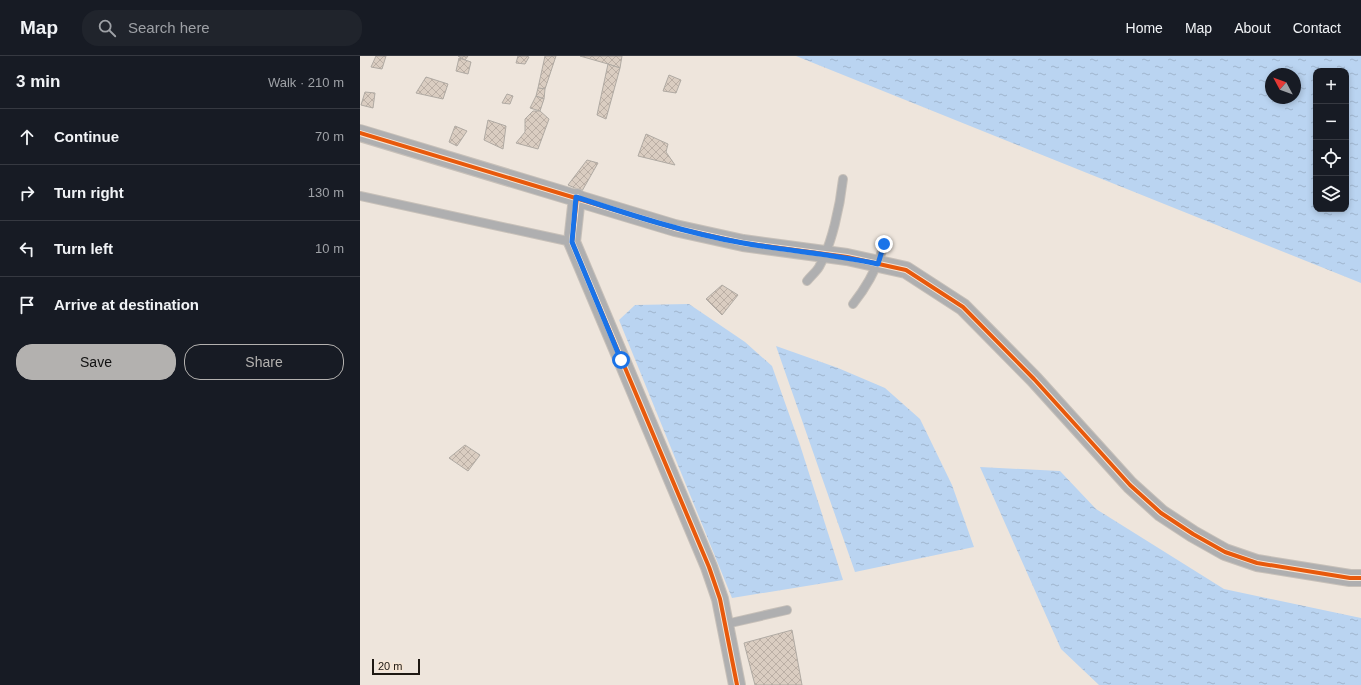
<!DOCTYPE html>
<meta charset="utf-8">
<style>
:root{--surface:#171b24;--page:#20242c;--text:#f1f3f6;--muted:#9ea1a6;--line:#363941;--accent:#b3b1af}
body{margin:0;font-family:Arial,sans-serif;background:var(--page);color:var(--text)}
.controls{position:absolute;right:12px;top:12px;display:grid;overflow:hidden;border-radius:8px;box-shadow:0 2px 6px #0003}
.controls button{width:36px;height:36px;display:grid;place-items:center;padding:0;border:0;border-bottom:1px solid var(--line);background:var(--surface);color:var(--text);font:20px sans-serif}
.compass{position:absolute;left:905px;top:12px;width:36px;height:36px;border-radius:50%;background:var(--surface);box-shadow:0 2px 6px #0003;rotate:311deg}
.scale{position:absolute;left:12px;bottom:10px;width:48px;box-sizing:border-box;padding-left:4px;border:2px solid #1e1812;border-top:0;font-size:11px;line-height:14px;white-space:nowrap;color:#1e1812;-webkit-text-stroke:3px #f6e5d4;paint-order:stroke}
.stop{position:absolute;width:12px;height:12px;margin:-9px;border:3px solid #1a73e8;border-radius:50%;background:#fff}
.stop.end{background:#1a73e8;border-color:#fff;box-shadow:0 1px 4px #0008}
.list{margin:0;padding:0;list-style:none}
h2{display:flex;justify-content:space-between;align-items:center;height:52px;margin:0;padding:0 16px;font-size:17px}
h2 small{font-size:13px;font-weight:400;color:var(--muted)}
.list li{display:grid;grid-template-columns:26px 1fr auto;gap:12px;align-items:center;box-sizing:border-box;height:56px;padding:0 16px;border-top:1px solid var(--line)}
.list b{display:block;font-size:15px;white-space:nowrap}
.list em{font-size:13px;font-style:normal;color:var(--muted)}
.actions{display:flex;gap:8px;padding:12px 16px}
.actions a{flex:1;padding:9px 0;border:1px solid var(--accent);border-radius:16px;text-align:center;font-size:14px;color:var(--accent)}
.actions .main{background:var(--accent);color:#111}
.icon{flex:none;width:22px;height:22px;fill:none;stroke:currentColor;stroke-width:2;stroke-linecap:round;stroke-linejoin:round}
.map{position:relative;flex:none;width:1001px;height:629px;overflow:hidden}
header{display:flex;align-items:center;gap:24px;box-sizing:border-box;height:56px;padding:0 20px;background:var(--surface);border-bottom:1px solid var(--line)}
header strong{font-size:19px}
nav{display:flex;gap:22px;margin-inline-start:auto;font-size:14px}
.search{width:280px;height:36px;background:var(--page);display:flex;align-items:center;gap:10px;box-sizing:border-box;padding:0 14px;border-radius:16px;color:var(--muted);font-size:15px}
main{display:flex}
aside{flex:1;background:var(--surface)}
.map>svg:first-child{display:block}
.water{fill:url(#water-ripples);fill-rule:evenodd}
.building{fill:url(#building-cross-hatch);stroke:#b0aaa3}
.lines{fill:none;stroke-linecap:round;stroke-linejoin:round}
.lane-casing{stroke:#c7c0b9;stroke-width:10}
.street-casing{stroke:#c7c0b9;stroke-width:18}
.lane{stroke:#afafb0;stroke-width:8}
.street{stroke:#afafb0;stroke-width:16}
.cycleway-casing{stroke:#f6e5d4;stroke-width:6}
.cycleway{stroke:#e8590c;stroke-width:4}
.route{stroke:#1a73e8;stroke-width:5}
</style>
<header>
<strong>Map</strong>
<div class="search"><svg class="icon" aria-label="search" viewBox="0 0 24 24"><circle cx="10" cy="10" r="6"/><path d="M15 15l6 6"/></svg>Search here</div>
<nav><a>Home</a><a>Map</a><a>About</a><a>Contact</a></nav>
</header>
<main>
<aside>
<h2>3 min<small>Walk · 210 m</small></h2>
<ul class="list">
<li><svg class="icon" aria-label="ahead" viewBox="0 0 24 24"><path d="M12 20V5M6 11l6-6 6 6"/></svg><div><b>Continue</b></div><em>70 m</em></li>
<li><svg class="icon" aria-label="right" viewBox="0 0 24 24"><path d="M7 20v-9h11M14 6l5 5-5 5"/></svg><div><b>Turn right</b></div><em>130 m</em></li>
<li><svg class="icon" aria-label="left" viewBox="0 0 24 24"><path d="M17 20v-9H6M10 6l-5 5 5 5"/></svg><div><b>Turn left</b></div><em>10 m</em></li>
<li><svg class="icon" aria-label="arrive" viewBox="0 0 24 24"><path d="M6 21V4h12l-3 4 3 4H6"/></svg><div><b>Arrive at destination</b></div></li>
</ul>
<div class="actions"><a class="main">Save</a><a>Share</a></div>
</aside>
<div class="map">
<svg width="1001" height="629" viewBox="0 0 1001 629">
<defs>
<pattern id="water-ripples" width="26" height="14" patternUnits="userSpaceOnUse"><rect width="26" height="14" fill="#bad4f1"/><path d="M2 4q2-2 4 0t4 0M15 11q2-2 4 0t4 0" fill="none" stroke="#9fb5ce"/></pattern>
<pattern id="building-cross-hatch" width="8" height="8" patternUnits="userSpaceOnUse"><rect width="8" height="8" fill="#dacdc1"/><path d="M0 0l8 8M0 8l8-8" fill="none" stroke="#bbafa5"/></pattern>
</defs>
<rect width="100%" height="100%" fill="#eee5dc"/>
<g class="water">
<path d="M436,0H1001V227ZM956,15H986V153H956ZM911,18H935V42H911Z"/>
<polygon points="329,248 385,286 412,310 440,389 483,524 372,542 259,264 275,249"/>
<polygon points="416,290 478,312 525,332 560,363 592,429 614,491 495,516"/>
<polygon points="620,411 700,415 736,453 864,533 1001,562 1001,629 739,629 701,593"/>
</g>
<g class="building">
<polygon points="16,0 26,0 22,13 11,11"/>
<polygon points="98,0 108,0 105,4"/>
<polygon points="158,0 166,0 169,1 165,8 156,7"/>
<polygon points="185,0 196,0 185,33 178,32"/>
<polygon points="220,0 262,0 260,12 248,8"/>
<polygon points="99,2 111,6 108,18 96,15"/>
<polygon points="248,8 260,12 246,63 237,59"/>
<polygon points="309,19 321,24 316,37 303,35"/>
<polygon points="66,21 88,28 83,43 56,37"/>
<polygon points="178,32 185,33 184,43 176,40"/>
<polygon points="5,36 15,37 13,52 1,49"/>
<polygon points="147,38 153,40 150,48 142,47"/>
<polygon points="176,40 184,43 180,55 170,52"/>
<polygon points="173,55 180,55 189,63 178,93 156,87 165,76 165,63"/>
<polygon points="128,64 146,70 143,93 124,84"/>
<polygon points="95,70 107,75 97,90 89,86"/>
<polygon points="286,78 308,88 306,96 315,109 278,100"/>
<polygon points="227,104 238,107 222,135 208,129"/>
<polygon points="362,229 378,239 362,259 346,243"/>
<polygon points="105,389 120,399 108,415 89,402"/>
<polygon points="432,574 442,629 395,629 384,587"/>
</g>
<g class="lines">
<g class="lane-casing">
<g id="lane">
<polyline points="0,140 212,186"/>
<path d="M447,225C451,220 456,216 459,211C472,188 480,150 483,123"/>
<path d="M493,248C508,229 518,211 524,188"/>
<polyline points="366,568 427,554"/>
</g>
</g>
<g class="street-casing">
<g id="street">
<polyline points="0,77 315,172 383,187 487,201 546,214 603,251 674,323 770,429 801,457 833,478 865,496 897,507 990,522 1001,522"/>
<polyline points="217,141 212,186 349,511 360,543 377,629"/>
</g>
</g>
<use href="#lane" class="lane"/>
<use href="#street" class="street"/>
<g class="cycleway-casing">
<g id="cycleway">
<polyline points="0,77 315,172 383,187 487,201 546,214 603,251 674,323 770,429 801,457 833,478 865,496 897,507 990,522 1001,522"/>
<polyline points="217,141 212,186 349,511 360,543 377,629"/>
</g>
</g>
<use href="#cycleway" class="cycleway"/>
</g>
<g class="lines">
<path class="route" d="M261,304L212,186L216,141C271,159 326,177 383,187C428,195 473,198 518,208L524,188"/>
</g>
</svg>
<div class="controls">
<button>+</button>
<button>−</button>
<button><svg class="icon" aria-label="locate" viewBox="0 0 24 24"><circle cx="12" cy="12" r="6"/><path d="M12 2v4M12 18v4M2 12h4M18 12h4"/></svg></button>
<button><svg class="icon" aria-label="layers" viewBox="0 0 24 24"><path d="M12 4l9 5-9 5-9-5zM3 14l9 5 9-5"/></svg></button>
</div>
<svg class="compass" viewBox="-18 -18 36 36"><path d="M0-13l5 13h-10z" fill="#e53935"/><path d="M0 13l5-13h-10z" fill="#9ea1a6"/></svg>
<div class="scale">20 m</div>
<div class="stop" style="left:261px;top:304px"></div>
<div class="stop end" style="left:524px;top:188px"></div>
</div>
</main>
